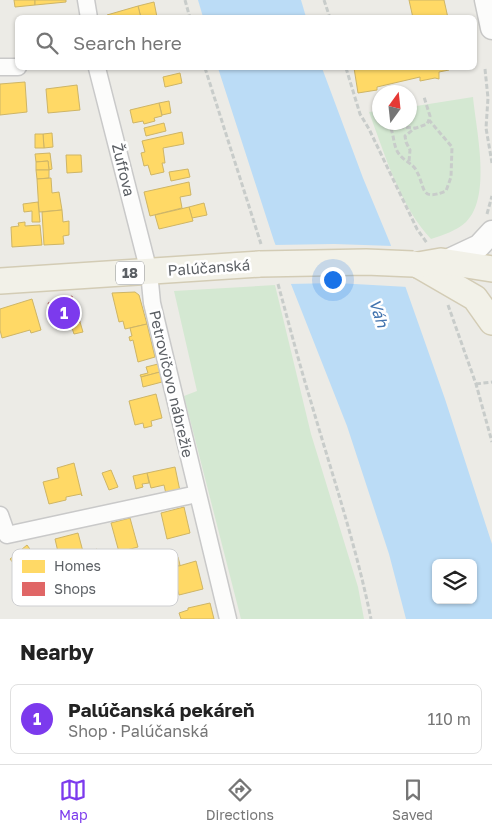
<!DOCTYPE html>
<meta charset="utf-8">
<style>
:root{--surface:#fff;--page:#f6f6f6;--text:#222;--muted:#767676;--line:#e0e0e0;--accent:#7c3aed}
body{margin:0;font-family:"Golos Text",sans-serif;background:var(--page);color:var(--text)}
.controls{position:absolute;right:15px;bottom:15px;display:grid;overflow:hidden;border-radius:8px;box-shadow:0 1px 4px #0004}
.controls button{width:45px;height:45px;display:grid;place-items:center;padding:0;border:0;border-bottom:1px solid var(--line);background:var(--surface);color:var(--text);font:25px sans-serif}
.compass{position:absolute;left:372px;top:85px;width:45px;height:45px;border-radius:50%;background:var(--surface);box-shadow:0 1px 4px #0004;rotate:15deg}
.you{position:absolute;left:332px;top:279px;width:18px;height:18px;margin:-12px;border:4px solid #fff;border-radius:50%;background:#1a73e8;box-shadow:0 0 0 8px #1a73e833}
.badge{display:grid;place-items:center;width:32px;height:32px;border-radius:50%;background:var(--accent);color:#fff;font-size:16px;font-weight:700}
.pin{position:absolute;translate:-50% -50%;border:2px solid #fff;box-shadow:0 1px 5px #0006}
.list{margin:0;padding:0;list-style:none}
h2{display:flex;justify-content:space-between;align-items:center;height:65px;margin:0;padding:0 20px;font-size:21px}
h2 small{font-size:16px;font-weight:400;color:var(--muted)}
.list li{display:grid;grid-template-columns:32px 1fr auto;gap:15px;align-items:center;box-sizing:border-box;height:70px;margin:0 10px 10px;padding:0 10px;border:1px solid var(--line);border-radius:8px}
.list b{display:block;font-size:19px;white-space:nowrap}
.list p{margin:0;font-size:16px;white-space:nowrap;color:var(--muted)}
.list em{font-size:16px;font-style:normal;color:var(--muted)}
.icon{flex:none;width:28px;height:28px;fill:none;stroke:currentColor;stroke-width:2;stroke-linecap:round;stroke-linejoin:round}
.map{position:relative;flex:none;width:492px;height:619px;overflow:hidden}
.search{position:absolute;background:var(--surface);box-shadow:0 1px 4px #0004;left:15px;right:15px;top:15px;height:55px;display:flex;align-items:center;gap:12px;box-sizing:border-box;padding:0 18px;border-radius:8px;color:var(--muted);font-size:19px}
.sheet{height:145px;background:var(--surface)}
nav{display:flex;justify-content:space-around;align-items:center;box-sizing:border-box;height:70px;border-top:1px solid var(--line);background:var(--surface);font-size:14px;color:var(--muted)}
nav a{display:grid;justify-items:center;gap:2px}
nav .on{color:var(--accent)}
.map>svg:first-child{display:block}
.green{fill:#d4e8d2}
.water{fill:#bbdcf6;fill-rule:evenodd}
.pier{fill:#ecebe6}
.homes{fill:#ffd966;stroke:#ceb566}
.shops{fill:#e06666;stroke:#b86466}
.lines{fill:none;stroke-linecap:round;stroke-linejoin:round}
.street-casing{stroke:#c9c9c9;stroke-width:19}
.secondary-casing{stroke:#c8c8c7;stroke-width:25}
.primary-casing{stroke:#d3ccb5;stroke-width:28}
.path{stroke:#c8ccca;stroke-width:3;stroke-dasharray:5 2.5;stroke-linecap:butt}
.street{stroke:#fcfcfb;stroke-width:16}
.secondary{stroke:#fcfcfb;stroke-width:22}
.primary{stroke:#f2f1e8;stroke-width:25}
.primary-bridge-casing{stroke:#d3ccb5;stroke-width:28;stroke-linecap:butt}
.primary-bridge{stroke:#f2f1e8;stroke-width:25}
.labels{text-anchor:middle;stroke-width:5;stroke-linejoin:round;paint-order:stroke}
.shield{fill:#fff;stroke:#8d9093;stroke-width:1}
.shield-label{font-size:14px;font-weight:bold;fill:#5c6065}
.street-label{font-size:15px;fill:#5c6065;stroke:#fff}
.water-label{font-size:16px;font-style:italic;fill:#4274af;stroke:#fff}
.key{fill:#fff;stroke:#cecfd1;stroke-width:1}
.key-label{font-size:14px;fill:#5c6065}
</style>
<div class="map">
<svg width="492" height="619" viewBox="0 0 492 619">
<rect width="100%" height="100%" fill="#ecebe6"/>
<g class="green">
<path d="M473,97C476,130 492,197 466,222C456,231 443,235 431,239C400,206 385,155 369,112L379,111L380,122H410V107Z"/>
<polygon points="275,285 311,434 358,587 364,619 241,619 184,396 197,391 174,291"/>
</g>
<g class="water">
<polygon points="198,0 301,0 306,17 203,17"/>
<path d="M218,68H322L363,178L390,243L445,399L492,544V619H406L389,554L347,426L274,241ZM436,563H473V600H436Z"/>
</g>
<polygon class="pier" points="334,244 393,246 408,287 337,283 288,284 273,245"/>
<g class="homes">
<polygon points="14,0 35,0 35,5 15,7"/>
<polygon points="35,0 66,0 66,2 35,5"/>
<polygon points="409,0 444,0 448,18 413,18"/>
<polygon points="154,2 157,17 141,18 138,6"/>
<polygon points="138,6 141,18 108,18 107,15"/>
<polygon points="354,68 448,68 449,70 439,72 439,79 435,78 420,81 420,77 377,87 377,90 358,93"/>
<polygon points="180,73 182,83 165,87 163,77"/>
<polygon points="25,82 27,112 0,115 0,84"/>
<polygon points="77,85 80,110 48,113 46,89"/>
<polygon points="169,101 171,113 162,115 159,103"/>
<polygon points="159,103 162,116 154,118 155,121 144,124 143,121 133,123 130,110"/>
<polygon points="164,123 166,131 146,136 144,128"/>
<polygon points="182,132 184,144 163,148 165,163 162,163 164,172 151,175 148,165 144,166 141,153 145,152 142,141"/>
<polygon points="52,133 53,147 44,148 43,134"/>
<polygon points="35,134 43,134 44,148 35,148"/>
<polygon points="50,153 52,169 49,170 48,161 36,162 35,154"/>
<polygon points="66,155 81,155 82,172 67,173"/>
<polygon points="48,161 49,170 36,170 36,162"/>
<polygon points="188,169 190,177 171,181 169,172"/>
<polygon points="36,170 49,170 49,178 37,179"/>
<polygon points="51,178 52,193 59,192 62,210 39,212 37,179"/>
<polygon points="189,182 191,195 180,197 182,208 150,216 144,192"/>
<polygon points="38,202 40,222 32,222 32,211 24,212 23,204"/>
<polygon points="204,203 207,215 192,218 189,207"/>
<polygon points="189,207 193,221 159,229 155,215"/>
<polygon points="62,210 63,222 69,221 69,235 63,236 64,244 44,245 42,212"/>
<polygon points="25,222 25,226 40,225 42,245 12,247 11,227 19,226 18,223"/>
<polygon points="135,292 139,295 147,324 125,329 123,321 119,322 112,293"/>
<polygon points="32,299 41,330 31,333 30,330 2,338 0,330 0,309"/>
<polygon points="80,322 83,332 74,334 71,325"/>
<polygon points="147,324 155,357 138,362 133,340 130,341 129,337 132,336 130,328"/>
<polygon points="158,364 160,372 141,377 140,375 148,373 146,367"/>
<polygon points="160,372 162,382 143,387 141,377"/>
<polygon points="156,394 162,418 151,421 152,426 144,428 143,423 135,425 129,401"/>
<polygon points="74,463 82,496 81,494 66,497 66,500 49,504 43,482 59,478 57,468"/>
<polygon points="175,467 180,491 166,494 164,485 151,488 147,473"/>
<polygon points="111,470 118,487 109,490 102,473"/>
<polygon points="147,473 149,483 142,484 143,487 136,489 133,476"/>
<polygon points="184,507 190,533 167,539 161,513"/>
<polygon points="130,518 138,547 119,552 111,523"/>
<polygon points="78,533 85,559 61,565 55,539"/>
<polygon points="27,545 42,566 25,578 10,559"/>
<polygon points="97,549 102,560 95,564 91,552"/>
<polygon points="178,557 180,565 158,573 155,563"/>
<polygon points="196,561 203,589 179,595 172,568"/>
<polygon points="210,603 214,619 181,619 179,613 188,610 188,608"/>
</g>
<polygon class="shops" points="72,296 80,322 56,329 48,303"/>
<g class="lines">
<g class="street-casing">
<g id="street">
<polyline points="86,0 89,18"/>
<polyline points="0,67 18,67"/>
<polyline points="97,68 149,272 152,303 228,619"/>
<polyline points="0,515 7,535 197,494"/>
</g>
</g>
<g class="secondary-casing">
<g id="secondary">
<polyline points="486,0 492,28"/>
<polyline points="447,261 479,246 492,232"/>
</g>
</g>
<g class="primary-casing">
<g id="primary">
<polyline points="418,265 475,298 492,322"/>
<polyline points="418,265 441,261 492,269"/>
<polyline points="0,281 260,264"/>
</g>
</g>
<g class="path">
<polyline points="185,0 190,18"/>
<polyline points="324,0 330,18"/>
<polyline points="205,68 261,244"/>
<polyline points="346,68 360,114 369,129 417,229 427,243"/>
<polyline points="485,69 488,98 486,128 492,163"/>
<path d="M387,122C395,131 392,145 399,154C404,161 412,163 416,170C426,187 419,202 446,191L451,177L452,147L429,120L430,116L424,97"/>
<polyline points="391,127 416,128 427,124 429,120"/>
<polyline points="409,161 410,150 406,142 405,136 415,128"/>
<polyline points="487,214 492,196"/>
<path d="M278,284C289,324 299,363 311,402C332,474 356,545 371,619"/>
<polyline points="448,305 476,384 492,442"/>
<polyline points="476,384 492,382"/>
</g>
<use href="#street" class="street"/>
<use href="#secondary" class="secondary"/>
<use href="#primary" class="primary"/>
<g class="primary-bridge-casing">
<polyline id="primary-bridge" points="260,264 366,262 413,264"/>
</g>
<use href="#primary-bridge" class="primary-bridge"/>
</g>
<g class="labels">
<rect class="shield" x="116" y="261.5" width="28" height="23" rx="4"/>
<g class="shield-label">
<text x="130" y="278">18</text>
</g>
<g class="street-label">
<text transform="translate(123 170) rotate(76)" y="5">Žuffova</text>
<text transform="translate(209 268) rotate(-4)" y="5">Palúčanská</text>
<text transform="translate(171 384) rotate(77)" y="5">Petrovičovo nábrežie</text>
</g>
<g class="water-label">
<text transform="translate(379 313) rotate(71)" y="6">Váh</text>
</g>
</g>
<rect x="12" y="549" width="166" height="57" rx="8" class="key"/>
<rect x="22" y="560" width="23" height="13" fill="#ffd966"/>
<rect x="22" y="582" width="23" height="14" fill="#e06666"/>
<g class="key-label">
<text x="54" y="571">Homes</text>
<text x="54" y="594">Shops</text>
</g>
</svg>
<div class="controls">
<button><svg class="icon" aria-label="layers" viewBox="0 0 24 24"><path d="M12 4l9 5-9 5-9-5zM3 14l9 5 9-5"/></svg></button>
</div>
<svg class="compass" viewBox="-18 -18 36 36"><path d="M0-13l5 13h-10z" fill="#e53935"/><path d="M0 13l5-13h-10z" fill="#767676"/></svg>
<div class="you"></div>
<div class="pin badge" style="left:64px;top:313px">1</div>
<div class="search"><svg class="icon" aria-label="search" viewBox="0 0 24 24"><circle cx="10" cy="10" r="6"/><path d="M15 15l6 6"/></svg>Search here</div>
</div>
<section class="sheet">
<h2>Nearby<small></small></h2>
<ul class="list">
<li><span class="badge">1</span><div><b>Palúčanská pekáreň</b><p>Shop · Palúčanská</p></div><em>110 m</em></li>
</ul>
</section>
<nav>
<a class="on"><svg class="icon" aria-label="map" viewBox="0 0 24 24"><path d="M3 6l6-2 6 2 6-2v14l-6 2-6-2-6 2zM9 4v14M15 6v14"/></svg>Map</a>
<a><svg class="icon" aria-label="directions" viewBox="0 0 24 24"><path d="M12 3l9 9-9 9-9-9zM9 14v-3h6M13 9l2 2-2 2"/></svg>Directions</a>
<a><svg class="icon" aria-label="saved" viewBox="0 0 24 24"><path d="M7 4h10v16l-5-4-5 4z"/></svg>Saved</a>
</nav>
